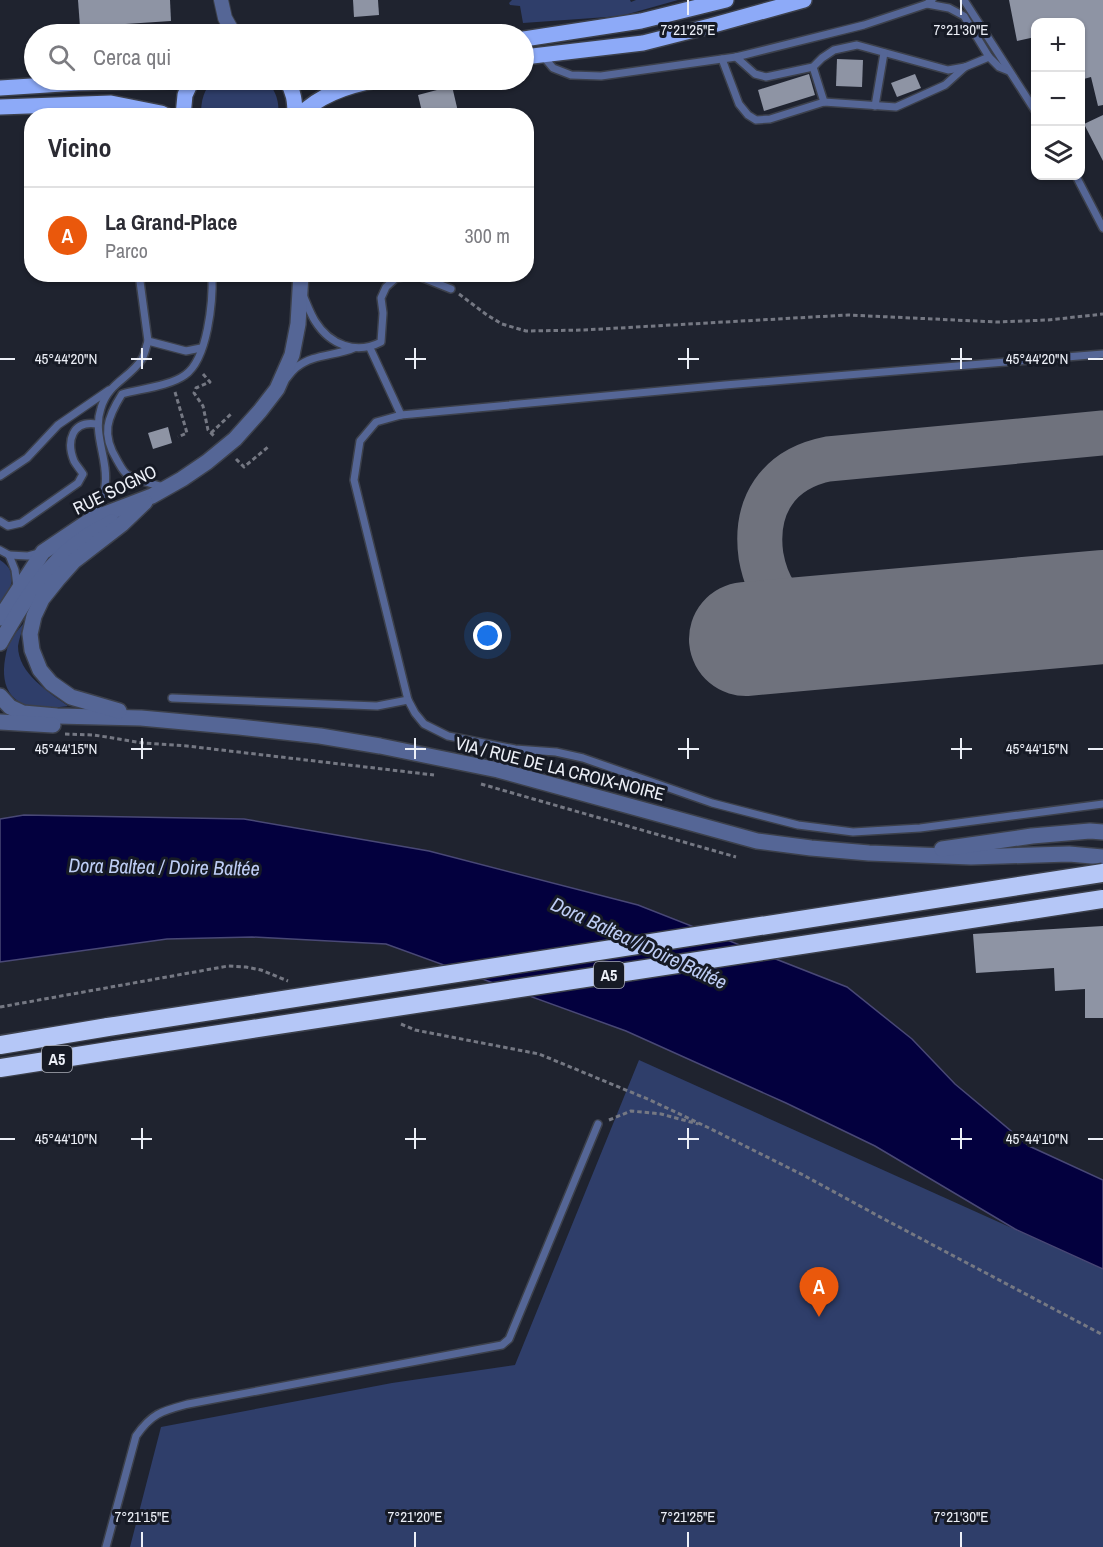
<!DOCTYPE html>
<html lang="it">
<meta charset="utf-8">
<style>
:root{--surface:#fff;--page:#f7f7f7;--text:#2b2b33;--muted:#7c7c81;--line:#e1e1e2;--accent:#ea580c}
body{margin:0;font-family:"Archivo Narrow",sans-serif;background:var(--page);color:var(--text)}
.controls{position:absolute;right:18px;top:18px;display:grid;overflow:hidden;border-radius:12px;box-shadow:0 2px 4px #0004}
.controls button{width:54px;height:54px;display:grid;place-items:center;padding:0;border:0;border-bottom:2px solid var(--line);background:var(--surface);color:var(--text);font:30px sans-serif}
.you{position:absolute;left:488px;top:636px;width:21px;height:21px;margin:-15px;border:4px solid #fff;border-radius:50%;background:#1a73e8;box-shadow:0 0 0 9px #1a73e833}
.badge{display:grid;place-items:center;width:39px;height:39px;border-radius:50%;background:var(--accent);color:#fff;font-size:20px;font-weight:700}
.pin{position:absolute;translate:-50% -50px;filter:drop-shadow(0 2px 3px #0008)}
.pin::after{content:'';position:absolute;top:32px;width:21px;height:18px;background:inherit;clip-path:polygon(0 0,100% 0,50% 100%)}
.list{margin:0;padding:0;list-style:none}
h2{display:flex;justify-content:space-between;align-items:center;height:78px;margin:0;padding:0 24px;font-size:26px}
h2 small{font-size:20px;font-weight:400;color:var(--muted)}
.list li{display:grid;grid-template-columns:39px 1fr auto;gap:18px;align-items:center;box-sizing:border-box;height:96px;padding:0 24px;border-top:2px solid var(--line)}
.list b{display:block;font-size:22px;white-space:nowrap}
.list p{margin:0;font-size:20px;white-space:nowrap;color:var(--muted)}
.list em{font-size:20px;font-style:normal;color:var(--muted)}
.icon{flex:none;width:33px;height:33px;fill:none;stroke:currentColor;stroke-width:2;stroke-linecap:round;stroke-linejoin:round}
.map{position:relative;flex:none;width:1103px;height:1547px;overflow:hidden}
.search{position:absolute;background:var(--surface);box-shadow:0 2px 4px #0004;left:24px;top:24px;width:510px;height:66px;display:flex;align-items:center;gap:15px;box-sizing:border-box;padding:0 21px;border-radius:33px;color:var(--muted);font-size:22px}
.panel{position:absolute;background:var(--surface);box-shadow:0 2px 4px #0004;left:24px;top:108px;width:510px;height:174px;border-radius:24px}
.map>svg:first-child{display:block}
.green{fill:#2f3e6a}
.water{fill:#03003e;stroke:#494876;stroke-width:1.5}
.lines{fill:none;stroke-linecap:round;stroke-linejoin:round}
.taxiway{stroke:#6f727d;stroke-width:45}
.runway{stroke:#6f727d;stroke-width:114}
.building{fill:#8e94a4}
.service-casing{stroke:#3c404b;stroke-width:10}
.minor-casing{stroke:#3c404b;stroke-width:16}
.tertiary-casing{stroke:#3c404b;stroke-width:18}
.primary-casing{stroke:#3c404b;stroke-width:18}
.motorway-casing{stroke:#3c404b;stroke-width:21}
.path{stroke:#757883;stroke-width:3;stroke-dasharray:4.5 3;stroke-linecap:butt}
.service{stroke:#556696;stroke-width:7}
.minor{stroke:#556696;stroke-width:14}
.tertiary{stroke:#556696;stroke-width:15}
.primary{stroke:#8daaf8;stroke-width:15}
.motorway{stroke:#b5c7f7;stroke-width:18}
.motorway-bridge-casing{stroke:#3c404b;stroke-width:21;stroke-linecap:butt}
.motorway-bridge{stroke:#b5c7f7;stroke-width:18}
.ticks{fill:none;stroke:#eceff7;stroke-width:2}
.labels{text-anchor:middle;stroke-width:6;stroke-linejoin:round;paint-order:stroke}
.shield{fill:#161a25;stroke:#acafb8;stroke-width:1.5}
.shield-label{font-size:16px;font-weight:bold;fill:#eceff7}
.street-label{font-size:18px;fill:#eceff7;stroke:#161a25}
.water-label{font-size:20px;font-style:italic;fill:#becdf4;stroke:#161a25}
.ticks-label{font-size:15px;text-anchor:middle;fill:#eceff7;stroke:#161a25;stroke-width:6;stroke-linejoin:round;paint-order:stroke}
</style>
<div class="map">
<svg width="1103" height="1547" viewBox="0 0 1103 1547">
<rect width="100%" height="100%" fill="#1f232f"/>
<g class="green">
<polygon points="512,0 630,0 631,2 636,0 678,0 621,16 523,23 520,6 510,5 509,3"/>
<path d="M215,80H265C275,88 280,102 278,115H201C201,101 203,89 215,80Z"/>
<path d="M0,560C20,573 11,589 0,604Z"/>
<path d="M24,623C22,631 19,639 18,646C18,674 49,692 68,706C58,707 46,709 36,708C0,701 0,672 9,642C13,635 19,629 24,623Z"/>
<polygon points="639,1060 1103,1269 1103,1547 130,1547 161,1427 392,1383 515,1365"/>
</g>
<polygon class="water" points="24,815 244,819 429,851 638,905 847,987 912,1039 955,1084 1029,1146 1103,1180 1103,1269 1015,1229 875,1146 786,1103 626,1031 386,944 252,937 167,939 0,962 0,819"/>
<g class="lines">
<path class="taxiway" d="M859,629C841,628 823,629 806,621C779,608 766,584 761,556C754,506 778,469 828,459L1103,433"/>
<polyline class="runway" points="746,639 1103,607"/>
</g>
<g class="building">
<polygon points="78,0 170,0 171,21 80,27"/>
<polygon points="353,0 378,0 379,15 354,17"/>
<polygon points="1009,0 1103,0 1103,105 1098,106 1091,77 1080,80 1080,22 1035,22 1035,37 1017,41"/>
<polygon points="837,59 863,60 862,87 836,86"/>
<polygon points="809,74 815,95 764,111 758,90"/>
<polygon points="915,74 921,88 897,97 891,83"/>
<polygon points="452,86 459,116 423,116 418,95"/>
<polygon points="1103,115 1103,161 1084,124"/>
<polygon points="168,427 172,443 153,449 148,433"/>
<polygon points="1103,926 1103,1018 1085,1018 1085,989 1055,991 1054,968 976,973 973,934"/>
</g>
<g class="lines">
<g class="service-casing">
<g id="service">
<polyline points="964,0 1036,112"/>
<polyline points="927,4 949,8 964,16 989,57 999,67 1009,71"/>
<polyline points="543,56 553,68 571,75 601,76 736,57 864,25 927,4 932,0"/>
<polyline points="736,57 755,74 766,77 813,67 822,58 834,50 857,45 948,70 965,67 989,57"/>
<polyline points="722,59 739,104 748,115 756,120 770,119 824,102 896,107 945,85 965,67"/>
<polyline points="813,67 824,102"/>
<polyline points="875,106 884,53"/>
<polyline points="1076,176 1103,228"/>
<polyline points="139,274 148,341 186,351 201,348"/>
<path d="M303,295C307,304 310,313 315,321C330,345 356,355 381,342L383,313L381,298L386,287L396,278L416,275L451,289"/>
<polyline points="370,348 401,415"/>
<polyline points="1103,354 725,385 401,415 376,422 360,441 354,480 408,700 415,713 424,724 448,736 515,749 556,752 583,758 712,803 798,825 853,832 920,828 1103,804"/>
<path d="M287,378C290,374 293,370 297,367C313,354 336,356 354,348"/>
<polyline points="0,476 27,458 58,425 109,390"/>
<path d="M164,487C152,484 139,481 128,475C123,472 120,465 117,460C101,434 107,418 122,394C140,389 170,386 185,375C208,359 213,301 212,274"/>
<path d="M93,516C98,507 104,496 105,486C109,459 92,435 101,408C108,383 130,378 142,359C145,354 146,347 148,341"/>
<path d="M0,521L8,526L21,523L78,483L83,474C80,469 76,465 74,461C66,441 72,420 97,424"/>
<polyline points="0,550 9,555 15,570 17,586"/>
<polyline points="9,555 28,556 39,553"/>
<polyline points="172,698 377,706 408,700"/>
<path d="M106,1547L136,1436C152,1413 162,1411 188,1404L502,1345L509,1339L598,1124"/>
</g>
</g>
<g class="minor-casing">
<polyline id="minor" points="221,0 225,18 234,34"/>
</g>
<g class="tertiary-casing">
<g id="tertiary">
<polyline points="0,618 43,552 92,519 152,496 182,479 207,462 235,439 260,411 277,389 292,355 298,324 301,274"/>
<path d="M0,643C22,604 46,564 84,538C92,532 103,527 112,522"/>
<polyline points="0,696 10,707 23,713 57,716 141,718 239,727 320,736 380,746 498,770 757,841 811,848 869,853 971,857 1069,854 1103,857"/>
<polyline points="119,711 71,697 51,683 40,670 32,650 30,634 34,616 42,599 58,579 74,561 122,524 145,502"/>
<polyline points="0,722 53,725"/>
<polyline points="942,849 1032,836 1090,831 1103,832"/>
</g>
</g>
<g class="primary-casing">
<g id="primary">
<polyline points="524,39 641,21 726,0"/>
<polyline points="524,57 643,43 710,26 804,0"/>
<path d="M286,80C294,91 295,102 295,116"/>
<polyline points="0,88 78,83 171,81 184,80"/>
<polyline points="0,107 111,103 161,113 167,116"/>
<polyline points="183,116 185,95 192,80"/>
<path d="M299,116C320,94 349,85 378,80"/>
</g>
</g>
<g class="motorway-casing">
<g id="motorway">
<polyline points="0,1045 108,1027"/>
<polyline points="0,1068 115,1050"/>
</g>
</g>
<g class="path">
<polyline points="459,294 487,315 502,324 526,331 584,330 848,315 997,322 1048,320 1103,314"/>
<polyline points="203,374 210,382 196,388 194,393 203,406 208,430 215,437"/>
<polyline points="175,392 187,433 178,437"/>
<polyline points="211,433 231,414"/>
<polyline points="236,459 244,467 268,447"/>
<polyline points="65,734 94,735 143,743 187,746 434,775"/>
<polyline points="481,784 736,857"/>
<polyline points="0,1007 228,966 246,967 261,970 288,981"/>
<polyline points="401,1024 415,1030 539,1054 650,1100 707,1127 805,1176 882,1218 1103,1335"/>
<polyline points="609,1120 631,1111 661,1114 698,1124"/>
</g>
<use href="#service" class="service"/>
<use href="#minor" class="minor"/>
<use href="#tertiary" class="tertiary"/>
<use href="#primary" class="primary"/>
<use href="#motorway" class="motorway"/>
<g class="motorway-bridge-casing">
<g id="motorway-bridge">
<polyline points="108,1027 1103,873"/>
<polyline points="115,1050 1103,899"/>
</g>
</g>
<use href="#motorway-bridge" class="motorway-bridge"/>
</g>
<path class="ticks" d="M688,0V15M961,0V15M142,348V369M415,348V369M688,348V369M961,348V369M0,359H15M131,359H152M405,359H426M678,359H699M951,359H972M1088,359H1103M142,738V759M415,738V759M688,738V759M961,738V759M0,749H15M131,749H152M405,749H426M678,749H699M951,749H972M1088,749H1103M142,1128V1149M415,1128V1149M688,1128V1149M961,1128V1149M0,1139H15M131,1139H152M405,1139H426M678,1139H699M951,1139H972M1088,1139H1103M142,1532V1547M415,1532V1547M688,1532V1547M961,1532V1547"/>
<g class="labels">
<g class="shield">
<rect x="594" y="962" width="30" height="26" rx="4.5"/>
<rect x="42" y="1046" width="30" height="26" rx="4.5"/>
</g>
<g class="shield-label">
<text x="609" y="981">A5</text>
<text x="57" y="1065">A5</text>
</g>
<g class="street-label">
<text transform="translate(115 490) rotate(-26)" y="6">RUE SOGNO</text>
<text transform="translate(560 769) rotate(14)" y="6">VIA / RUE DE LA CROIX-NOIRE</text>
</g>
<g class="water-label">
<text transform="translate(164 867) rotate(1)" y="7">Dora Baltea / Doire Baltée</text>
<text transform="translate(639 943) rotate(25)" y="7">Dora Baltea / Doire Baltée</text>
</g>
</g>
<g class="ticks-label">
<text x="688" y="35">7°21'25"E</text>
<text x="961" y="35">7°21'30"E</text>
<text x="66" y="364">45°44'20"N</text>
<text x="1037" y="364">45°44'20"N</text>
<text x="66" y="754">45°44'15"N</text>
<text x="1037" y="754">45°44'15"N</text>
<text x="66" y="1144">45°44'10"N</text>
<text x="1037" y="1144">45°44'10"N</text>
<text x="142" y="1522">7°21'15"E</text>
<text x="415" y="1522">7°21'20"E</text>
<text x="688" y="1522">7°21'25"E</text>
<text x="961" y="1522">7°21'30"E</text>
</g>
</svg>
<div class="controls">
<button>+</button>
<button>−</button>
<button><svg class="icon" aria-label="layers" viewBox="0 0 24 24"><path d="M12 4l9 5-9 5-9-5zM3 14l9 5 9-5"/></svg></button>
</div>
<div class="you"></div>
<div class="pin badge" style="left:819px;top:1317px">A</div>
<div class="search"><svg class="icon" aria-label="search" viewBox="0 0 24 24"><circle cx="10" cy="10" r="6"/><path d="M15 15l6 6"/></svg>Cerca qui</div>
<section class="panel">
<h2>Vicino<small></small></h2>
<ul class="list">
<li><span class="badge">A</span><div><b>La Grand-Place</b><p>Parco</p></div><em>300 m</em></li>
</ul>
</section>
</div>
